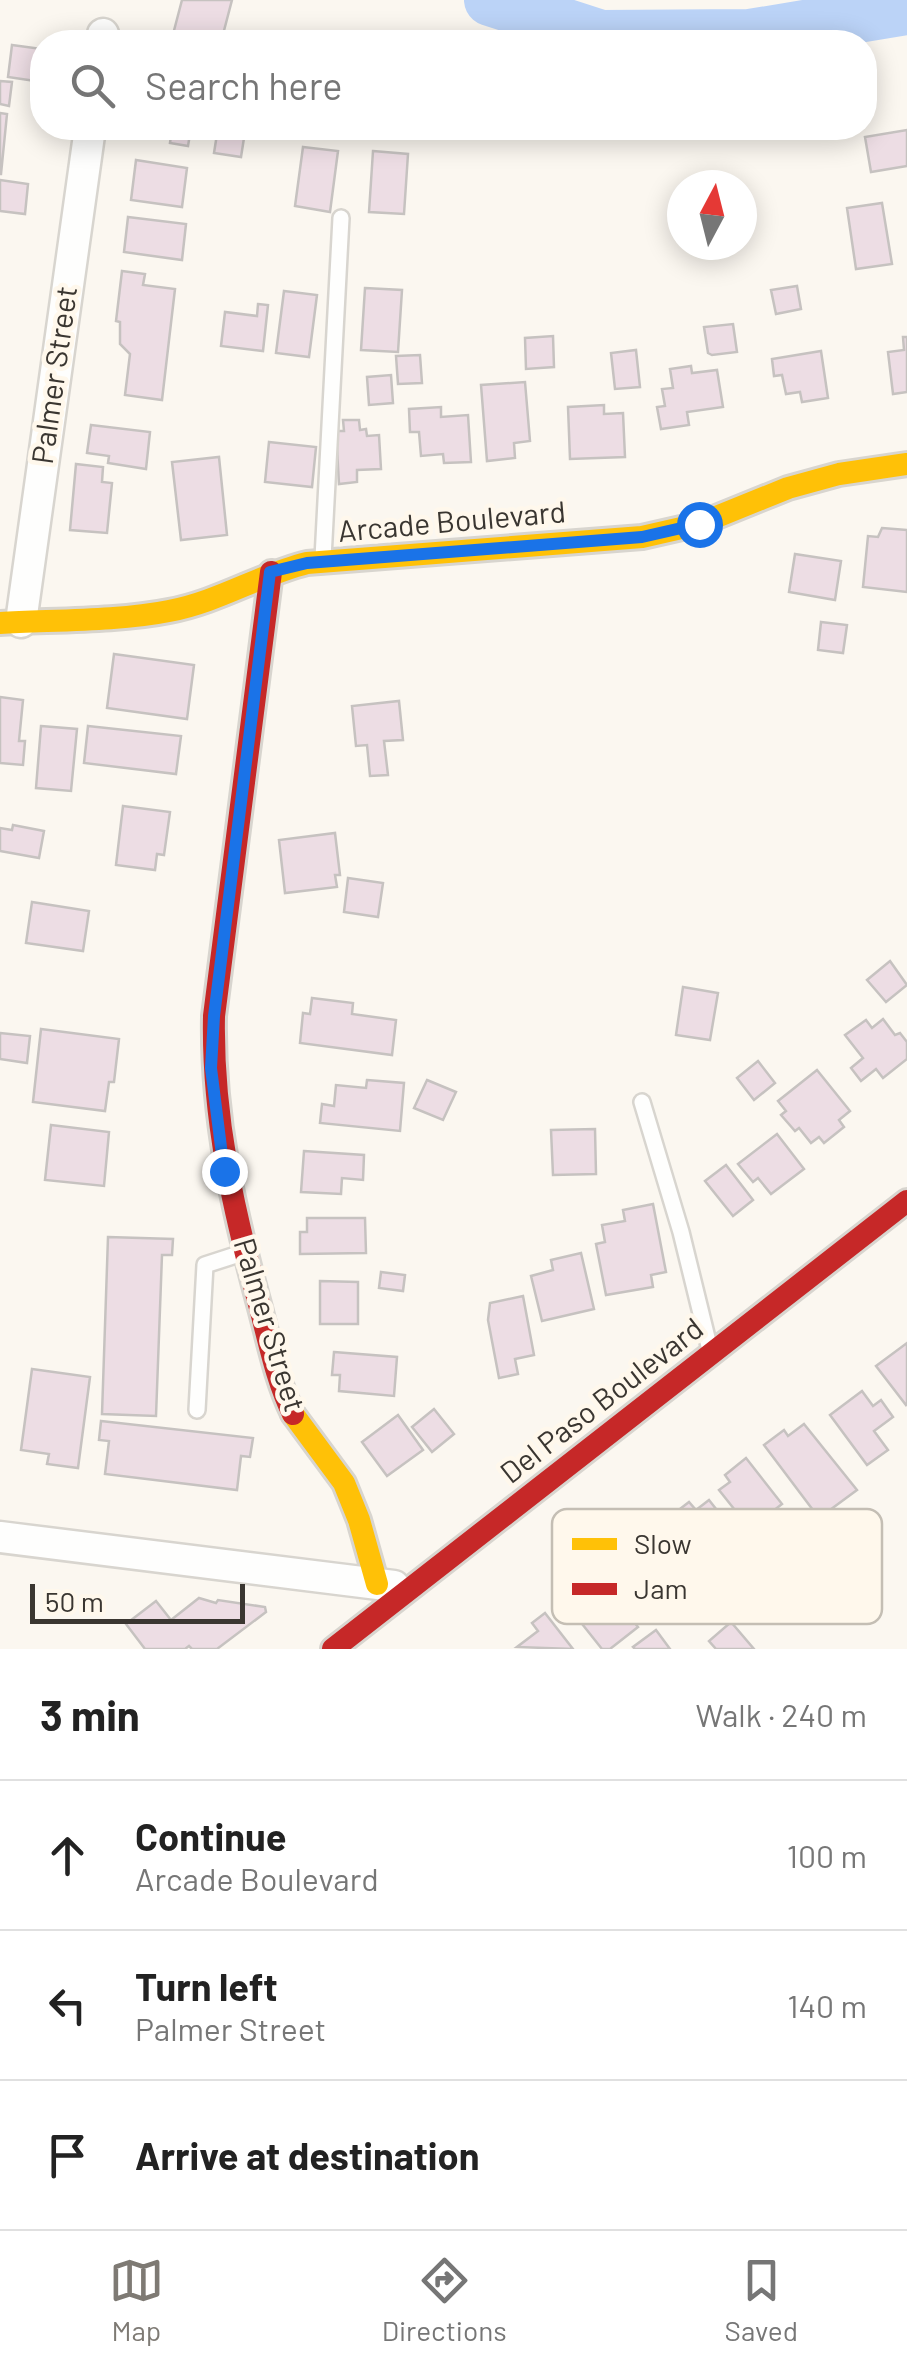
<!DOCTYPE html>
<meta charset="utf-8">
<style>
:root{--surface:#fff;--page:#f2f2f2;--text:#222;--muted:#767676;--line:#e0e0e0;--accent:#7e7a74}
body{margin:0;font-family:Barlow,sans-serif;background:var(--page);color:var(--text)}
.compass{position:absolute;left:667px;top:170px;width:90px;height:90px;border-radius:50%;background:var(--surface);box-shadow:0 5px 25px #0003;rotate:7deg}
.scale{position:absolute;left:30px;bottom:25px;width:215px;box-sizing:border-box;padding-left:10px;border:5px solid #3a3631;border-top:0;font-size:28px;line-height:35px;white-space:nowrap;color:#3a3631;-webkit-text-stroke:8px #fff8ec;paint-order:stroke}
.stop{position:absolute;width:30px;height:30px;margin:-22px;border:8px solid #1a73e8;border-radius:50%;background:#fff}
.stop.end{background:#1a73e8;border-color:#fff;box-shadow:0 2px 10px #0008}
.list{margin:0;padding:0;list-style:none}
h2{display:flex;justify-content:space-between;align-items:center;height:130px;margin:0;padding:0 40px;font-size:42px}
h2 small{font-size:32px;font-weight:400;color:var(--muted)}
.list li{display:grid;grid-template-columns:65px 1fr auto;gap:30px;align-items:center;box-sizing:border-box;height:150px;padding:0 40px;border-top:2px solid var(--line)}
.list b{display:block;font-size:38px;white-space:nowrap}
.list p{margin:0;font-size:32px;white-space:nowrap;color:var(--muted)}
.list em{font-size:32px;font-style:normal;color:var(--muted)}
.icon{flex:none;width:55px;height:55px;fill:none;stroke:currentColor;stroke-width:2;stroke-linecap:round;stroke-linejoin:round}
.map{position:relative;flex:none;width:907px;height:1649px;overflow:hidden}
.search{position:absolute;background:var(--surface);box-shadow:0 5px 25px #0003;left:30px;right:30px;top:30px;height:110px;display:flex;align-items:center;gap:25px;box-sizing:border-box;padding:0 35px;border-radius:40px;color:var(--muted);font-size:38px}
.sheet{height:580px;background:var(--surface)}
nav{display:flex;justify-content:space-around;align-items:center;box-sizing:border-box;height:140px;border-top:2px solid var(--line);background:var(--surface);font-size:28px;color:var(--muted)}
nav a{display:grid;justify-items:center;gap:5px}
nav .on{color:var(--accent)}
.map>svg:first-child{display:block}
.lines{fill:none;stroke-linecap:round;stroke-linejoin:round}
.river{stroke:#bbd3f7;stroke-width:52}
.building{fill:#eddde4;stroke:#c6c2c0;stroke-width:2.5}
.lane-casing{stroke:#d8d5cf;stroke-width:20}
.street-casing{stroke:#d8d5cf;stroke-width:35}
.slow-casing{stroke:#d8d5cf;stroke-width:28}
.jam-casing{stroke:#d8d5cf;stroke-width:28}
.lane{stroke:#fefefd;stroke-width:15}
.street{stroke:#fefefd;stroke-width:30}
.slow{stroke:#ffc107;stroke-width:22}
.jam{stroke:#c62828;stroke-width:22}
.route{stroke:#1a73e8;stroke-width:12}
.labels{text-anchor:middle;stroke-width:9;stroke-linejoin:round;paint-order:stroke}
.street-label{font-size:30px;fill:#3a3631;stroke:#fff8ec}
.key{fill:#fff8ec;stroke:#c4beb4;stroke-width:2.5}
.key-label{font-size:28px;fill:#3a3631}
</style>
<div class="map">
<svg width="907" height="1649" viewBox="0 0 907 1649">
<rect width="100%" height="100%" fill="#fbf7f0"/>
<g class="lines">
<polyline class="river" points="490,0 601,36 750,35 907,9"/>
</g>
<g class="building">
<polygon points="182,0 232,0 221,42 171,42"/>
<polygon points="12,45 42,49 42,82 8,77"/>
<polygon points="0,81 12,82 9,106 0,104"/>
<polygon points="0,113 7,114 1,174 0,174"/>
<polygon points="172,128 211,128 211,130 191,128 188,146 170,143"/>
<polygon points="907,130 907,166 871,172 865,137"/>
<polygon points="217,134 244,138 241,157 214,153"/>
<polygon points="303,147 338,151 330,212 295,206"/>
<polygon points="373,151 408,154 404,214 369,212"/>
<polygon points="136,160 187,168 182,207 131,200"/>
<polygon points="0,180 28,184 25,214 0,211"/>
<polygon points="882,203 892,264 856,269 847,208"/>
<polygon points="128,217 186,224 182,260 124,252"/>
<polygon points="122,271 145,274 143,285 175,289 162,400 125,395 130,354 120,344 120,322 116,321"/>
<polygon points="797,286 801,309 776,314 771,290"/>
<polygon points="365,288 402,290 398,352 361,350"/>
<polygon points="284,291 317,295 309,357 276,353"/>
<polygon points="258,304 268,305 263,351 221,346 225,312 257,316"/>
<polygon points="733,324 737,352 712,355 708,353 704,327"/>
<polygon points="553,336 554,367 526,369 525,338"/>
<polygon points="903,337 907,337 907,392 893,394 888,352 904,350"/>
<polygon points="636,350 640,387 615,389 611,353"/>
<polygon points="821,351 828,398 802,402 800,392 786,394 782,375 774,376 772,359"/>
<polygon points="420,355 422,383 398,384 396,356"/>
<polygon points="691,366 692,373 717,370 723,407 687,412 689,425 661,429 657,407 665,406 662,389 673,388 670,369"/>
<polygon points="391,375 393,403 369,405 367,377"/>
<polygon points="525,382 530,441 514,443 515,458 487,461 481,385"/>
<polygon points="604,405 604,414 623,413 625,457 570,459 568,407"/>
<polygon points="441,407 441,417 468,415 471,462 444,463 443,454 421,456 419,432 410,432 409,409"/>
<polygon points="343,420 359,420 360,430 366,429 367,436 379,435 381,469 357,470 357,482 339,484 336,431 344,431"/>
<polygon points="91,425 150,432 146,469 108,463 109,456 87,453"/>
<polygon points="269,442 316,447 312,487 265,482"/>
<polygon points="219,457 227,535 181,540 172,462"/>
<polygon points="76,464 103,467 102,482 112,483 107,533 70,530"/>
<polygon points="882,528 907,530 907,592 863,587 868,536 878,537"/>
<polygon points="795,554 841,561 835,600 789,592"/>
<polygon points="821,622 847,625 843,653 818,650"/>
<polygon points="114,654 194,665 187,719 107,708"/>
<polygon points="0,697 23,700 19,741 25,741 23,765 0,763"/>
<polygon points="399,701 403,740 384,741 388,775 370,776 367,745 356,746 352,706"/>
<polygon points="41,726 77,729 71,791 36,788"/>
<polygon points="88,726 181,736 176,774 84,763"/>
<polygon points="123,806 170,812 164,855 157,854 155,870 116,865"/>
<polygon points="13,825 44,831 39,858 0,851 0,828 12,830"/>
<polygon points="335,833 340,875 335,875 337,887 285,893 279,840"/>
<polygon points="348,878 383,883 378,917 344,912"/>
<polygon points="32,902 89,911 83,951 26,943"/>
<polygon points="890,961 907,985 886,1002 867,980"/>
<polygon points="683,987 718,993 710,1040 676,1035"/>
<polygon points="312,998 353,1003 352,1014 396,1020 392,1055 300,1043 303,1013 310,1014"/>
<polygon points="883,1019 895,1035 900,1033 907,1042 907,1059 883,1078 876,1069 861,1081 851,1068 863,1058 845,1035 866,1020 872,1028"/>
<polygon points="41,1029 119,1039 114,1082 109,1082 105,1111 33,1102"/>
<polygon points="0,1033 30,1036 27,1063 0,1059"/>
<polygon points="758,1061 775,1083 754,1100 737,1078"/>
<polygon points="817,1070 850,1111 839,1120 844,1127 824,1143 819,1137 811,1143 799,1128 795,1131 781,1115 786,1111 778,1101"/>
<polygon points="367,1080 404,1083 400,1131 320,1123 322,1104 334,1106 336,1085 366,1088"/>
<polygon points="427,1080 456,1092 443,1120 414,1108"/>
<polygon points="51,1125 109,1132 104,1186 45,1180"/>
<polygon points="595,1129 596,1174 553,1175 551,1130"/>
<polygon points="777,1134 804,1169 771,1194 758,1178 753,1182 738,1164"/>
<polygon points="304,1151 364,1155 363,1180 342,1178 341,1194 301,1192"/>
<polygon points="726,1165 753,1200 733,1216 705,1181"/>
<polygon points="653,1204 666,1272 651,1275 653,1287 606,1295 596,1244 605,1242 602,1225 625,1221 623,1210"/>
<polygon points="307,1218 365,1218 366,1253 300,1254 300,1232 307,1232"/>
<polygon points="108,1237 173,1239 172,1255 162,1255 156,1416 102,1414"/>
<polygon points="581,1253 594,1309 542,1321 531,1276 553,1270 551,1260"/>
<polygon points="381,1272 405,1275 403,1291 379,1288"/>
<polygon points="320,1281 358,1282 358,1324 320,1324"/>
<polygon points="523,1296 534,1355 515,1359 518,1374 499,1378 488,1320 490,1303"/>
<polygon points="907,1343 907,1404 906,1405 876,1366"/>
<polygon points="334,1352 397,1357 394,1396 339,1391 340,1375 332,1375"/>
<polygon points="32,1369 90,1377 78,1468 47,1464 49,1454 21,1450"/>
<polygon points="862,1391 873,1406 881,1400 893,1417 874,1431 888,1450 867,1465 830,1415"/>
<polygon points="434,1409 454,1434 432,1452 412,1427"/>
<polygon points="398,1415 423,1450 387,1476 362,1442"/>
<polygon points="101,1421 253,1438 250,1457 241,1456 237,1490 105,1474 109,1441 99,1440"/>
<polygon points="804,1424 857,1490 819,1518 764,1445 784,1430 788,1436"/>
<polygon points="746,1458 782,1504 750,1529 719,1490 730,1482 725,1475"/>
<polygon points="709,1500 746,1547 721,1566 710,1552 691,1567 658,1526 689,1502 696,1510"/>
<polygon points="586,1581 593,1589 602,1582 638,1627 610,1649 602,1649 563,1600"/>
<polygon points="199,1598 216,1603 218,1600 265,1607 266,1612 217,1649 192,1649 189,1646 185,1649 145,1649 126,1624 156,1601 171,1620"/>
<polygon points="545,1613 573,1649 517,1647 538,1631 532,1623"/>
<polygon points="731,1622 754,1649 716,1649 709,1641"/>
<polygon points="656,1630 670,1649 635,1649 633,1647"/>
</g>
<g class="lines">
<g class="lane-casing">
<g id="lane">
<polyline points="323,558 341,218"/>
<polyline points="642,1102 681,1232 710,1350"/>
<polyline points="197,1410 205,1265 242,1253"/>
</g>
</g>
<g class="street-casing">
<g id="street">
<polyline points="102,42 103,34"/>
<polyline points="21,622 90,128"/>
<polyline points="0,1537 394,1586"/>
</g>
</g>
<g class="slow-casing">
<g id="slow">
<path d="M0,623C52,620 120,621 169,611C218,602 259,575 307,563L642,537L699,524L788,488L839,474L907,464"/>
<polyline points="293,1414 344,1483 359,1520 377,1584"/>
</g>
</g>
<g class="jam-casing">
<g id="jam">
<path d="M271,572L214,1016C212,1116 233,1208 259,1304C269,1341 276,1379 293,1414"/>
<polyline points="333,1649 907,1201"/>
</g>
</g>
<use href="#lane" class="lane"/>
<use href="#street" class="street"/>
<use href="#slow" class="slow"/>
<use href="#jam" class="jam"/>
</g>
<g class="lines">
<polyline class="route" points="224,1171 211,1068 214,1016 270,572 307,563 642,537 699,524"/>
</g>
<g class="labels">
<g class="street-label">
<text transform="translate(55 375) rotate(-82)" y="10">Palmer Street</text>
<text transform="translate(452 522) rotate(-5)" y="10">Arcade Boulevard</text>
<text transform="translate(269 1325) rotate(73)" y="10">Palmer Street</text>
<text transform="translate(602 1401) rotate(-38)" y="10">Del Paso Boulevard</text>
</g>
</g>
<rect x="552" y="1509" width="330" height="115" rx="15" class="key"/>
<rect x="572" y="1538" width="45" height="12" fill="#ffc107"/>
<rect x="572" y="1583" width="45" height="12" fill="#c62828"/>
<g class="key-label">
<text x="634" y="1554">Slow</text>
<text x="634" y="1599">Jam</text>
</g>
</svg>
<svg class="compass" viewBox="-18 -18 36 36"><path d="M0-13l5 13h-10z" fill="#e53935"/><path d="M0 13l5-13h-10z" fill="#767676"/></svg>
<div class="scale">50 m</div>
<div class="stop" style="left:699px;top:524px"></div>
<div class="stop end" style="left:224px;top:1171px"></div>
<div class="search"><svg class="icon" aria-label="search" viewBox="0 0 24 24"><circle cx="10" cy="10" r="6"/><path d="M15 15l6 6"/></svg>Search here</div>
</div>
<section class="sheet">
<h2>3 min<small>Walk · 240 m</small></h2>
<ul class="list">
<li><svg class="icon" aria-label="ahead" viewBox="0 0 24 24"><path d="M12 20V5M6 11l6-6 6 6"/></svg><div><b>Continue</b><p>Arcade Boulevard</p></div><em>100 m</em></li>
<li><svg class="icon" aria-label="left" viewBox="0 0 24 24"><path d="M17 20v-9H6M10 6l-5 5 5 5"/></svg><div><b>Turn left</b><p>Palmer Street</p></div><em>140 m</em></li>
<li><svg class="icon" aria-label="arrive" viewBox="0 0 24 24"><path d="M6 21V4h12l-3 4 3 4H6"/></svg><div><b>Arrive at destination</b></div></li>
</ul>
</section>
<nav>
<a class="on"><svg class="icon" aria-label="map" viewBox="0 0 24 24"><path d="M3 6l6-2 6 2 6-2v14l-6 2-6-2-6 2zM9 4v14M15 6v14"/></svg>Map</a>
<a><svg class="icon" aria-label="directions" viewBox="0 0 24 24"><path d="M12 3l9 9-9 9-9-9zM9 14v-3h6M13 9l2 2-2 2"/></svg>Directions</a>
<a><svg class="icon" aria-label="saved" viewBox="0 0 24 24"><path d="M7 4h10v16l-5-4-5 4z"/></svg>Saved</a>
</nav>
